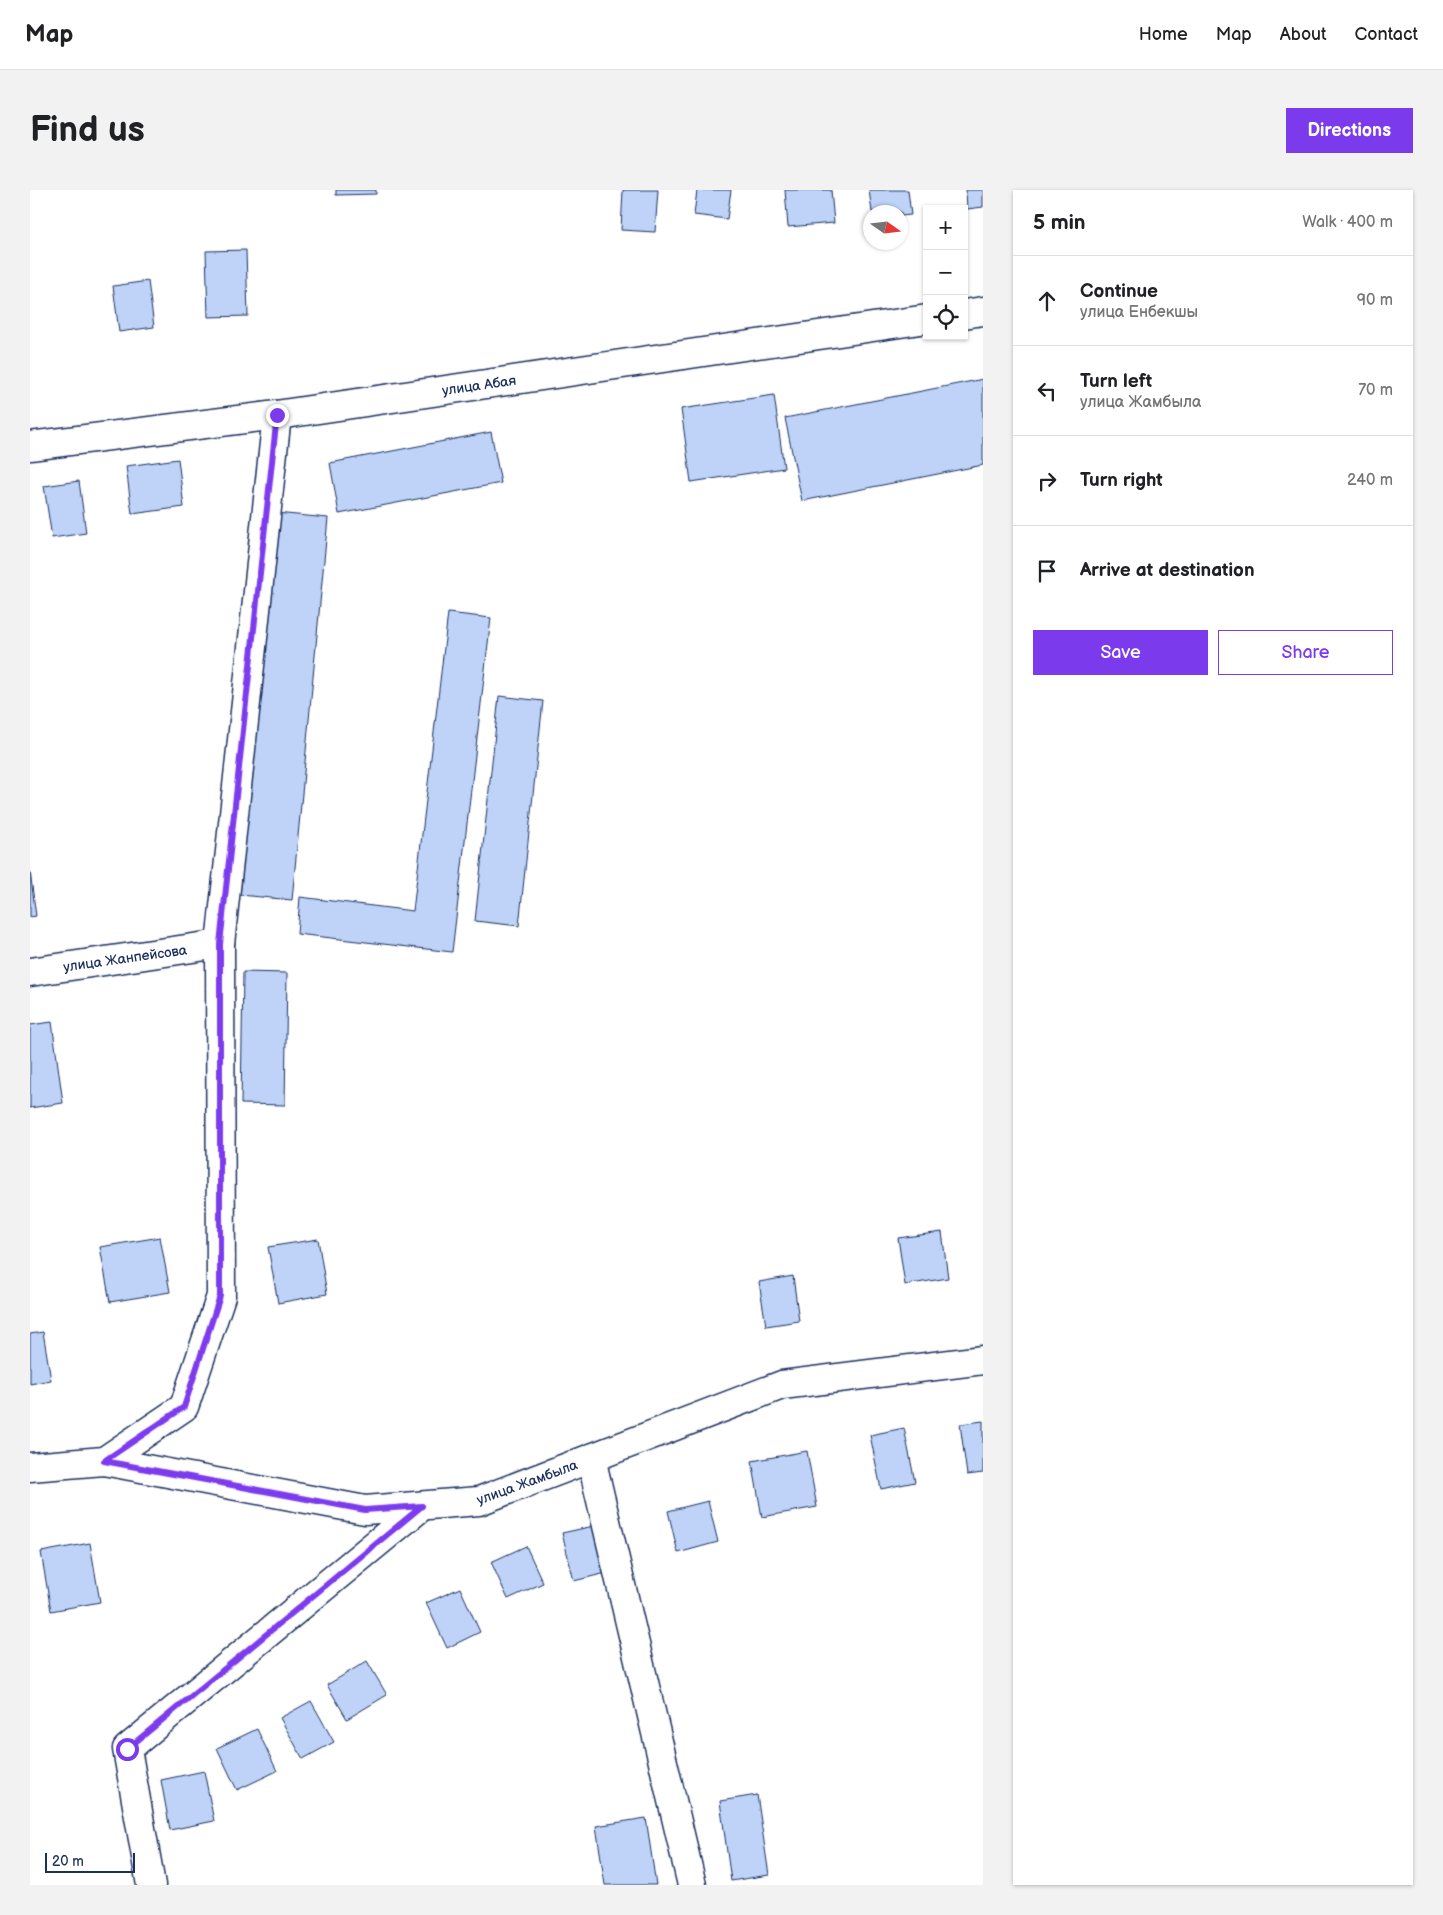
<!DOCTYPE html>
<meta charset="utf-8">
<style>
:root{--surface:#fff;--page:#f2f2f2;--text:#202124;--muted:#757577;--line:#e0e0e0;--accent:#7c3aed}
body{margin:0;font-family:"Balsamiq Sans",sans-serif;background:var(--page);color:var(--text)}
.controls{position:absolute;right:15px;top:15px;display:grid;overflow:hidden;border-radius:0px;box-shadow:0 1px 4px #0004}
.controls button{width:45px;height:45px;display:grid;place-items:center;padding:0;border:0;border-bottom:1px solid var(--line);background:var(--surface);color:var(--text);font:25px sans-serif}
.compass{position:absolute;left:833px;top:15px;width:45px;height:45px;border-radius:50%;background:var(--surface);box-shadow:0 1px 4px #0004;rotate:104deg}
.scale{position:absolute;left:15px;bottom:12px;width:90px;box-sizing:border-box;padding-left:5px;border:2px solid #1b2f5e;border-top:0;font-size:14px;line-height:18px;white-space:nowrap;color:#1b2f5e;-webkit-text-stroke:4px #fff;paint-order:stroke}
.stop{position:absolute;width:15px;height:15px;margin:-11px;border:4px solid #7c3aed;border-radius:50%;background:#fff}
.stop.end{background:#7c3aed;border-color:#fff;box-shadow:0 1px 5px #0008}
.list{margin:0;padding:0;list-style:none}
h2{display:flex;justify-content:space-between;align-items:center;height:65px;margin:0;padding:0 20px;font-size:21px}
h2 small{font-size:16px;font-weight:400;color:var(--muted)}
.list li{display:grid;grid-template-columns:32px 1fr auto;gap:15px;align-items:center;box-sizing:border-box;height:90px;padding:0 20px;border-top:1px solid var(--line)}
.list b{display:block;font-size:19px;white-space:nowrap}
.list p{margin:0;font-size:16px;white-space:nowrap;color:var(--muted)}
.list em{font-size:16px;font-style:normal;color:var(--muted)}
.actions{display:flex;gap:10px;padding:15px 20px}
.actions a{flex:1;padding:11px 0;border:1px solid var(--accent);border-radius:0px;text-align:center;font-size:18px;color:var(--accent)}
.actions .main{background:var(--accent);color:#fff}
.icon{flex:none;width:28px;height:28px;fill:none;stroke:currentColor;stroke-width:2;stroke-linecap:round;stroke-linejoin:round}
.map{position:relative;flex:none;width:953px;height:1695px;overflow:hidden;border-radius:0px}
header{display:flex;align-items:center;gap:30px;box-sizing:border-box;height:70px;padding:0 25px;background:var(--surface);border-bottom:1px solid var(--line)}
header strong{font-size:24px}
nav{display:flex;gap:28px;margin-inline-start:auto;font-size:18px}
.intro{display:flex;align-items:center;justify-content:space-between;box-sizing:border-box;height:120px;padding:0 30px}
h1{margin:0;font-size:35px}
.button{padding:12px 22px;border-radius:0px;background:var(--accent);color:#fff;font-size:18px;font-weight:700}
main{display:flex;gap:30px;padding:0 30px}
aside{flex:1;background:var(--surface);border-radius:0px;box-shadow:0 1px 4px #0004}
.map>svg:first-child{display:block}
.building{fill:#bed3f7;stroke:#1b2f5e}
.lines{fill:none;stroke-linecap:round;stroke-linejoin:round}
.minor-casing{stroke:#1b2f5e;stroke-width:31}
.minor{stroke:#fff;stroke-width:28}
.route{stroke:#7c3aed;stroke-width:6}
.labels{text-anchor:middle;stroke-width:4;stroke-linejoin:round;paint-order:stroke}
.street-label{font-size:14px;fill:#1b2f5e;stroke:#fff}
</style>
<header>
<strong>Map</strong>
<nav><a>Home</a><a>Map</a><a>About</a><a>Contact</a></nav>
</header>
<div class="intro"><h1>Find us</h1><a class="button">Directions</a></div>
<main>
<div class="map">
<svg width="953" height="1695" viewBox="0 0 953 1695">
<rect width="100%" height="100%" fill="#fff"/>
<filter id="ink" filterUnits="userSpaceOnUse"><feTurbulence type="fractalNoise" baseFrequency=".02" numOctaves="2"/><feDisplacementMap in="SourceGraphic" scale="10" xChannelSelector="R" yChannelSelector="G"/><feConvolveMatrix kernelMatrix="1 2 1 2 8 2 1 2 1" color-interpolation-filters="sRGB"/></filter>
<g filter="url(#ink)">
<g class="building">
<polygon points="306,0 346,0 346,4 306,5"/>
<polygon points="593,0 628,0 625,42 591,40"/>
<polygon points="667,0 701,0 697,29 664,25"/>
<polygon points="755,0 801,0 804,33 758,37"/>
<polygon points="839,0 878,0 881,25 871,26 871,22 842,22"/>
<polygon points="936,0 953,0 953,17 937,19"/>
<polygon points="216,60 218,126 178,127 176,61"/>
<polygon points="118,91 124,137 89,142 83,96"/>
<polygon points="953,189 953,275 772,311 755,228"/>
<polygon points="744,205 754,278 661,292 651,219"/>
<polygon points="461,242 471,293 309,324 300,273"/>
<polygon points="148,269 154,317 102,324 96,276"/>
<polygon points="49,291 56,343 22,348 14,296"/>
<polygon points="246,323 298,328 262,710 210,705"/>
<polygon points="418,423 461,428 422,762 267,744 270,707 383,721"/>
<polygon points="469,506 513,511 489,736 445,731"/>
<polygon points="0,681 6,726 0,727"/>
<polygon points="213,782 257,783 255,915 211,914"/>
<polygon points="22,832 33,913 0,918 0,835"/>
<polygon points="912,1042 918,1088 875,1095 868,1048"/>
<polygon points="130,1047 140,1102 80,1112 70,1057"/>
<polygon points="288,1049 297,1104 248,1113 238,1057"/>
<polygon points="763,1086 769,1131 736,1136 729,1092"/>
<polygon points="13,1142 21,1190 0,1194 0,1144"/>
<polygon points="953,1231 953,1283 937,1285 930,1234"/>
<polygon points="874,1238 885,1292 851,1299 840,1245"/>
<polygon points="777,1261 787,1317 732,1327 722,1271"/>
<polygon points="678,1311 688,1352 648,1363 638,1321"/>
<polygon points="568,1335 580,1382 544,1391 532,1343"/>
<polygon points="60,1353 70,1412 21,1421 11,1362"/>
<polygon points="496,1356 513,1393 478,1409 461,1372"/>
<polygon points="430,1398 450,1442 417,1458 396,1413"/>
<polygon points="337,1471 357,1505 317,1529 297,1495"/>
<polygon points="281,1511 304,1552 273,1569 250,1528"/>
<polygon points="227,1539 247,1581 207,1600 187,1558"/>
<polygon points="174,1581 184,1631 140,1640 131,1590"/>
<polygon points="727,1605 739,1685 701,1691 690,1611"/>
<polygon points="616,1628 626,1695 575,1695 566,1636"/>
</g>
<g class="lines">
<g class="minor-casing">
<g id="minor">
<polyline points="934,124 953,121"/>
<polyline points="0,256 247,225 897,129"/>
<polyline points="0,782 190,754"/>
<polyline points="561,1268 662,1695"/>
<polyline points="74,1271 154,1217 191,1106 190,754 247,225"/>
<polyline points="0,1277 74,1271 335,1320 449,1311 752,1195 953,1170"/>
<polyline points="121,1695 97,1559 392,1316"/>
</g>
</g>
<use href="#minor" class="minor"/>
</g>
</g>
<g class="lines" filter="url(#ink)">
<polyline class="route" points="97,1559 392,1316 335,1320 74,1271 154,1217 190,1106 190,754 247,225"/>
</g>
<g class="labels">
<g class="street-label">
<text transform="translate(449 195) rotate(-8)" y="5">улица Абая</text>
<text transform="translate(95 768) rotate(-8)" y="5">улица Жанпейсова</text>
<text transform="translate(497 1292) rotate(-20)" y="5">улица Жамбыла</text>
</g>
</g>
</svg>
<div class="controls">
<button>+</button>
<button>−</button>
<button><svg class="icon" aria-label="locate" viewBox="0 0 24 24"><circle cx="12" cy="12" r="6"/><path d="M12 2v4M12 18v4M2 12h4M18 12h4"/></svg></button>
</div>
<svg class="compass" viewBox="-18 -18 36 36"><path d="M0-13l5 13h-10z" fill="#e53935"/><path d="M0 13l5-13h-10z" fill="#757577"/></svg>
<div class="scale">20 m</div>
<div class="stop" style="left:97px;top:1559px"></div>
<div class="stop end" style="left:247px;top:225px"></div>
</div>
<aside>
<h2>5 min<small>Walk · 400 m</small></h2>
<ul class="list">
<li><svg class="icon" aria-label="ahead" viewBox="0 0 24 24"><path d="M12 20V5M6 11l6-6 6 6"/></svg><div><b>Continue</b><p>улица Енбекшы</p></div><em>90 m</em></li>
<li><svg class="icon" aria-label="left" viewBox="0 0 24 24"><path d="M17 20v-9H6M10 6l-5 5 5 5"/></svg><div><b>Turn left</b><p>улица Жамбыла</p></div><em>70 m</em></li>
<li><svg class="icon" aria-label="right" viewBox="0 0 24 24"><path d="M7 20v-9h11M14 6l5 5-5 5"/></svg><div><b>Turn right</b></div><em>240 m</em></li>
<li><svg class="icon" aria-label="arrive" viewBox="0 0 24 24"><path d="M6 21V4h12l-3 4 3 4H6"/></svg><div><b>Arrive at destination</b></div></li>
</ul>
<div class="actions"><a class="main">Save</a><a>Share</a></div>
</aside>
</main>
